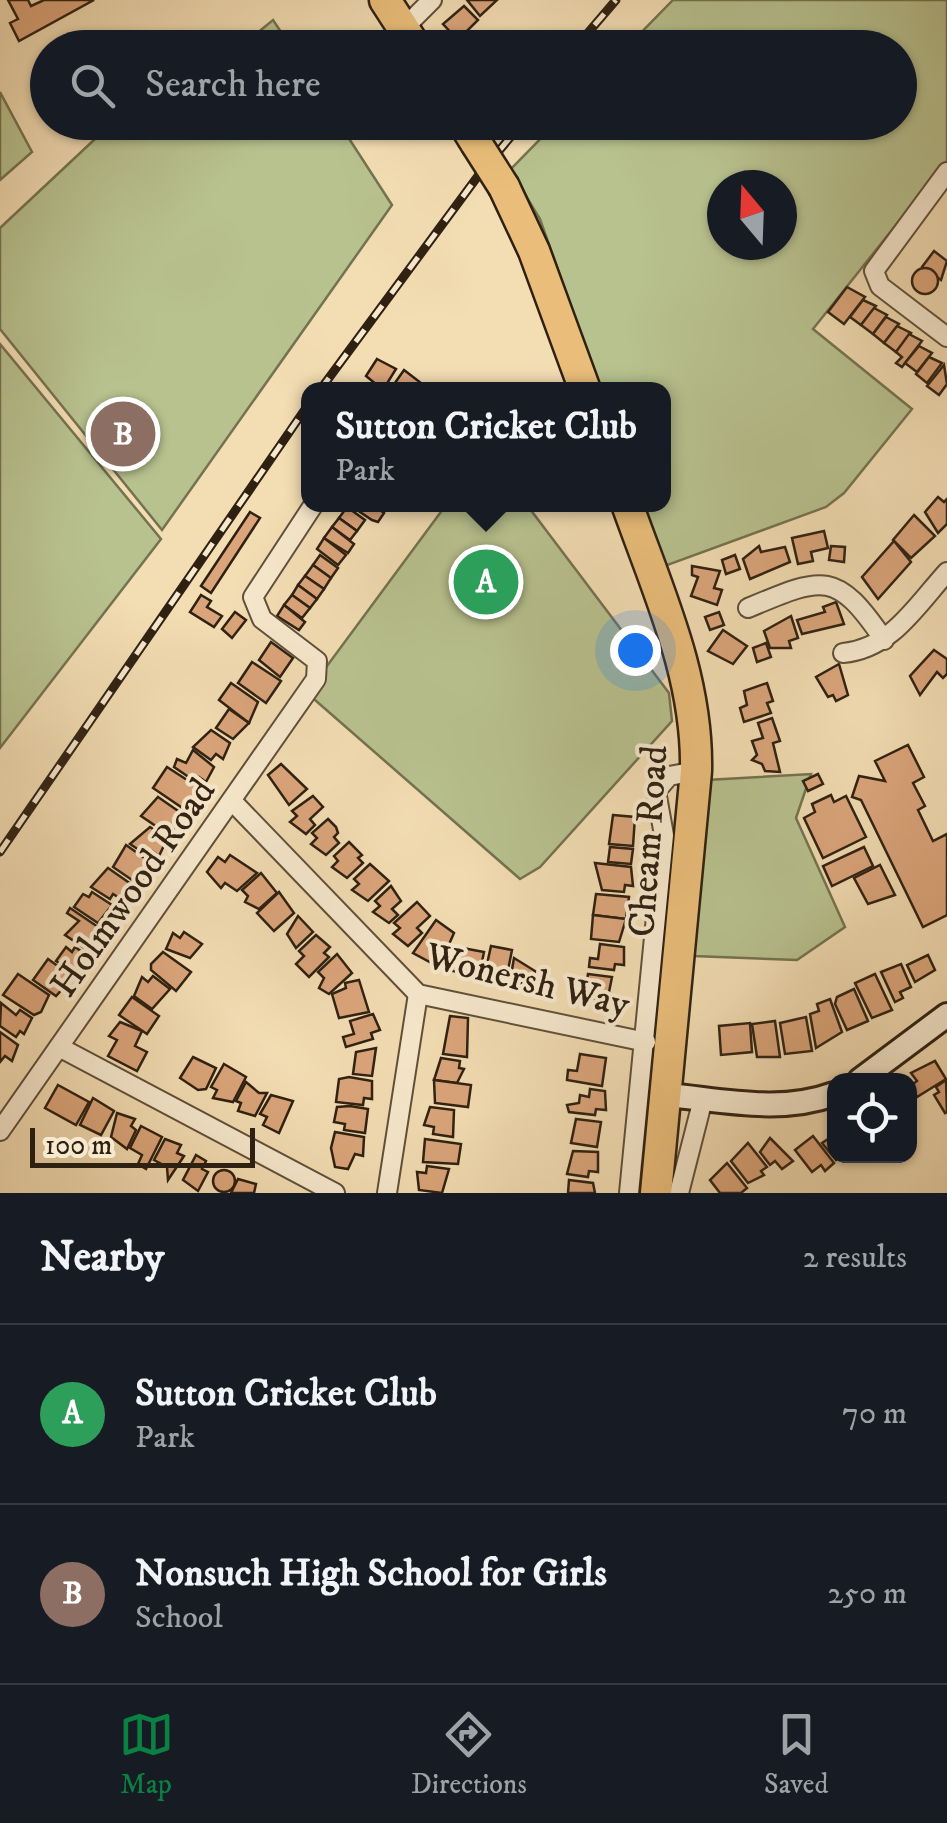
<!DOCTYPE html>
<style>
:root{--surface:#171b24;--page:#20242c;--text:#f1f3f6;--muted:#9ea1a6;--line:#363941;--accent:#0b8043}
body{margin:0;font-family:"IM FELL DW Pica",serif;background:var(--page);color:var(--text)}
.controls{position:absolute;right:30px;bottom:30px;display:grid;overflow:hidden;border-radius:20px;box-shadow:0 2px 8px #0004}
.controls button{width:90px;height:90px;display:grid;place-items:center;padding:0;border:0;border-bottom:2px solid var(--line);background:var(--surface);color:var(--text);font:50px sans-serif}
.compass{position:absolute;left:707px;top:170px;width:90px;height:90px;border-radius:50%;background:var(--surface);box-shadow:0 2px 8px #0004;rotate:341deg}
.scale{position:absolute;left:30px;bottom:25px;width:225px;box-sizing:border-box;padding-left:10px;border:5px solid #2f2112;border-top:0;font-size:28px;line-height:35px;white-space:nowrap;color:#2f2112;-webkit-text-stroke:8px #f7e9ce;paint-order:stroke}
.you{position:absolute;left:635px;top:650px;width:35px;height:35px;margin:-25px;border:8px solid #fff;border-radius:50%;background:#1a73e8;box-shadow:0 0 0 15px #1a73e833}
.badge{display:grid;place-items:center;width:65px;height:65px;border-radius:50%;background:var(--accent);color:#fff;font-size:32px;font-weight:700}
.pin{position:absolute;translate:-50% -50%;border:5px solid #fff;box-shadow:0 2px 10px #0006}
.popup{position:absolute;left:301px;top:382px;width:370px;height:130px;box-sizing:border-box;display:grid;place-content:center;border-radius:20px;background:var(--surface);filter:drop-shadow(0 2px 8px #0005);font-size:32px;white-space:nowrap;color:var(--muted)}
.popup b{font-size:38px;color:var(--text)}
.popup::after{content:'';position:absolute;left:50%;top:100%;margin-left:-20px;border:20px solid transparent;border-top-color:var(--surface)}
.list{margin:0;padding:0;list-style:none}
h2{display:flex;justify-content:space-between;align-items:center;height:130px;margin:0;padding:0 40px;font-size:42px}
h2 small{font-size:32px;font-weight:400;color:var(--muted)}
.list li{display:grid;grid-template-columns:65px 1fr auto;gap:30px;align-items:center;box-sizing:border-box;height:180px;padding:0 40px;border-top:2px solid var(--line)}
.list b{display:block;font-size:38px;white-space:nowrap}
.list p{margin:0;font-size:32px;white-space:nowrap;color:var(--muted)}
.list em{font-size:32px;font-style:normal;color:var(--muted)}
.icon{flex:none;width:55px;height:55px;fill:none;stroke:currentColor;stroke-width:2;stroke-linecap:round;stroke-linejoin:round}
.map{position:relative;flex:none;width:947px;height:1193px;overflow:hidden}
.search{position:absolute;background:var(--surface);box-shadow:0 2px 8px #0004;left:30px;right:30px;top:30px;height:110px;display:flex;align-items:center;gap:25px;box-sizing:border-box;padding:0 35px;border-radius:55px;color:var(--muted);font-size:38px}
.sheet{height:490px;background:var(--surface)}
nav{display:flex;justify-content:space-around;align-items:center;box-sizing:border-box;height:140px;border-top:2px solid var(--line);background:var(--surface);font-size:28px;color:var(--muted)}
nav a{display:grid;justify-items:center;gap:5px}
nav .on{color:var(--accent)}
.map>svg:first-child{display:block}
.green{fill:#b8c28f;stroke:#747250;stroke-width:2.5;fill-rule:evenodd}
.building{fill:#dba57b;stroke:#2f2112;stroke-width:2.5}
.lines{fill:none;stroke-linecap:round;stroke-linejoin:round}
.street-casing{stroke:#60503a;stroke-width:22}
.secondary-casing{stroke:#2f2112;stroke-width:28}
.highway-casing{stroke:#2f2112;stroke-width:35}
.street{stroke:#f7e9ce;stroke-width:18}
.secondary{stroke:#f7e9ce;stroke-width:22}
.highway{stroke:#eabe7a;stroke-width:30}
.rail-casing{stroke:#2f2112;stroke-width:9}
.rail{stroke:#f7e9ce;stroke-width:5;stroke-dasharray:15;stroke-linecap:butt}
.highway-bridge-casing{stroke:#2f2112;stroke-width:35;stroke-linecap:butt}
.highway-bridge{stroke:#eabe7a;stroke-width:30}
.labels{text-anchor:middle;stroke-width:8;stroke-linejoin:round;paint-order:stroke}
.street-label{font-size:38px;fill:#2f2112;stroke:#f7e9ce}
</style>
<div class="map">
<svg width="947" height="1193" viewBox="0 0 947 1193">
<rect width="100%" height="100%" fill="#f3ddb3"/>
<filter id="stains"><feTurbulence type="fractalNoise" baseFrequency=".002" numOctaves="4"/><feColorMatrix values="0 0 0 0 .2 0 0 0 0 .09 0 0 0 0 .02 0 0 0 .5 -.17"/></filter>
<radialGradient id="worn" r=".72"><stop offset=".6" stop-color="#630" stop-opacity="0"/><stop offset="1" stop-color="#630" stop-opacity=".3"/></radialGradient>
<g class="green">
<path d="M673,0H947V161L813,329L912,409L844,493L826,507L662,567L640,505L664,504V390L600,389L540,219L510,170L556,123L900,122V48L627,47ZM722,185H782V245H722Z"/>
<polygon points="273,20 291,47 240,47"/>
<polygon points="0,92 32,152 0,180"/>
<polygon points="112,123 339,123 392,205 162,530 0,329 0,228"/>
<polygon points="0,344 161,539 0,748"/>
<polygon points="446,505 527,505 669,693 672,721 540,867 520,879 307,693"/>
<polygon points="811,774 796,818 845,927 797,960 694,956 707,780"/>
</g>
<g class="building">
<polygon points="8,0 28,0 31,6 44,0 94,0 19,41 10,23 18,19"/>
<polygon points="467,0 497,0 480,16"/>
<polygon points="464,6 478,20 458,40 443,24"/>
<polygon points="934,251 947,261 941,280 922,267"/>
<circle cx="925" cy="281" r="13"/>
<polygon points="847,287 865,297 844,324 828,312"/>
<polygon points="863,300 876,306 861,325 850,317"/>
<polygon points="874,308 887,315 873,334 861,325"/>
<polygon points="886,317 899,324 884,343 873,334"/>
<polygon points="897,326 911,333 896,352 884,343"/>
<polygon points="909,334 922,341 902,367 896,363 902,357 896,352"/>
<polygon points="919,346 932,353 917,372 905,363"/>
<polygon points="929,357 942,363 927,383 916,374"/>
<polygon points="377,359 396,369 383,390 366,376"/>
<polygon points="944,365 947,384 939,395 927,386"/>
<polygon points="404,370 421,383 417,390 390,390"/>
<polygon points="938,497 944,502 947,499 947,524 938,533 925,512"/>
<polygon points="357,504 372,504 384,513 378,522 372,520 354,508"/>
<polygon points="347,507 365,520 357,531 339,518"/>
<polygon points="250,512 260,518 211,593 201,586"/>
<polygon points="914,515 935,536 911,558 893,540"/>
<polygon points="339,518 357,531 350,540 332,527"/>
<polygon points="332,527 354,544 348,553 324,538"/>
<polygon points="824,531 828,548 811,552 813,561 798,564 792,538"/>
<polygon points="324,538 346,555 338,565 317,549"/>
<polygon points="894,541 911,562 878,599 862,577"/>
<polygon points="759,546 761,552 785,547 790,562 750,579 743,559"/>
<polygon points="831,546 845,547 844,562 829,560"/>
<polygon points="320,555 338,568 331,578 313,565"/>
<polygon points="735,555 740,569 726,574 722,560"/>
<polygon points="313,565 331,578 324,589 305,576"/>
<polygon points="692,566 720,571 714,588 722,590 717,605 691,596 698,577 692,575"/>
<polygon points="305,576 324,589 317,599 298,585"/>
<polygon points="298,585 317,599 310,608 292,595"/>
<polygon points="201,595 211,601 207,607 222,616 214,627 190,612"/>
<polygon points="292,595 310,608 302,618 284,605"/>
<polygon points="836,602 844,624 802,634 797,620 825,612 823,607"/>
<polygon points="284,605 305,622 299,630 277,616"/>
<polygon points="235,612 246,620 232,638 222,629"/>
<polygon points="719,612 724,625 710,630 705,617"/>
<polygon points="791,616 798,638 789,641 791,648 770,648 764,631"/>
<polygon points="723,630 747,646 733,664 708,651"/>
<polygon points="271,642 293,658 280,677 259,660"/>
<polygon points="766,643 771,657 757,662 753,648"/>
<polygon points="934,650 947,659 947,674 943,678 937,672 920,695 910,676"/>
<polygon points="252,662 281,681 266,703 238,683"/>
<polygon points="839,664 848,695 836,701 833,695 828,697 816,677"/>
<polygon points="231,683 258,702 249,723 219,700"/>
<polygon points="767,683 773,701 767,703 771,713 744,722 740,708 747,705 744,691"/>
<polygon points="229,709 249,723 233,739 216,728"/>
<polygon points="772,718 780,741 773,743 780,772 765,771 762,764 752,760 757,755 752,741 763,738 758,723"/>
<polygon points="211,730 230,743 223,759 216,754 211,760 193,747"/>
<polygon points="908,745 924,777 913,783 925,806 918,810 933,841 947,834 947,915 923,927 861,800 852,797 859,776 885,781 875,761"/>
<polygon points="193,750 214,767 206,782 199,777 196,782 174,767 177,759 186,763"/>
<polygon points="281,764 307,789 289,805 268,775"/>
<polygon points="167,767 201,789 184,809 153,788"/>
<polygon points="818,774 823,784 808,791 803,781"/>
<polygon points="831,795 834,802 846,796 866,837 823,858 804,818 815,812 812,804"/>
<polygon points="313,796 323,807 310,819 315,825 306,834 290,822 297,816 292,811"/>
<polygon points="158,797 184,815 169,835 141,816"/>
<polygon points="613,815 635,817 633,846 609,844"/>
<polygon points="328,819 336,827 338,833 334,837 339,843 326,855 311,844 317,838 312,833"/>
<polygon points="150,827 167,839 159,856 152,851 148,856 130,844"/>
<polygon points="349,842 362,855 358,858 363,863 347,878 332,867 338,861 334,856"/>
<polygon points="126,845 150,862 143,879 139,876 135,882 113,867"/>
<polygon points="610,847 633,849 631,864 608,862"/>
<polygon points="864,847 873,866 832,886 823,866"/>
<polygon points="230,855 257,873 237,891 225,883 221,888 207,872 218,857 225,862"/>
<polygon points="595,863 631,867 633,886 625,885 624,892 602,890"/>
<polygon points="370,864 389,881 368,901 352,890 359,884 354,879"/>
<polygon points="880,865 895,895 868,904 854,878"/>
<polygon points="108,868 131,884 121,899 113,894 110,899 91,887"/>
<polygon points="261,873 277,893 259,909 245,902 248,896 242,890"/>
<polygon points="391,886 401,901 392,909 398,915 389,923 373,912 380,906 375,901"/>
<polygon points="92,892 112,905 98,923 74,907 83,894 89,897"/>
<polygon points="279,892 294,913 274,931 257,913"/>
<polygon points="596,894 629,897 626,919 593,915"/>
<polygon points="417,902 430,916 417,928 422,933 408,946 393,934 400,928 394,923"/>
<polygon points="70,908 104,931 94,946 87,942 83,947 65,935 79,921 67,913"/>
<polygon points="593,915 626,919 619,942 591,939"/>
<polygon points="298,916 313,932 296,948 287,934"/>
<polygon points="436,920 454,933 439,967 413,953"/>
<polygon points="184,932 202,944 190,958 166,949 173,933 180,938"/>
<polygon points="316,935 330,947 324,953 329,957 309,977 296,964 304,956 299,951"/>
<polygon points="600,944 624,947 624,965 615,964 614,970 589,967 590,958 598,959"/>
<polygon points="452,946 484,952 479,976 448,970"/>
<polygon points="491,946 512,950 506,980 484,978"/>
<polygon points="66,947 72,952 75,947 85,954 72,972 56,961"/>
<polygon points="163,952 191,972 176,991 151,970 151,964"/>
<polygon points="337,954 352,973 329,994 319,988 324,978 318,972"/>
<polygon points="928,955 935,970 915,982 907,965"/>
<polygon points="514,958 535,971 532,985 510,981"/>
<polygon points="48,959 73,977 56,996 33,980"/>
<polygon points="901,964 911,987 900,992 903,998 895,1002 881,972"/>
<polygon points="18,974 49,995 41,1012 34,1015 3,995"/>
<polygon points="588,974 612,977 607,1002 577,995 576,989 586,985"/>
<polygon points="875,974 892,1010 872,1018 855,983"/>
<polygon points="153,976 170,989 152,1009 134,996 142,977 148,982"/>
<polygon points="359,980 369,1012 339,1018 332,994 346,988 345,983"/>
<polygon points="854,989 868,1021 847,1030 835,1004 837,997"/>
<polygon points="132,997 159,1016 147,1034 119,1015"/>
<polygon points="830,999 842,1032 816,1048 810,1014 819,1011 817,1004"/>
<polygon points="1,1003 16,1015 20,1010 32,1018 24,1034 20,1031 16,1037 0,1026"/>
<polygon points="373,1014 380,1030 371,1033 373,1039 346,1047 343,1037 354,1034 350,1021"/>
<polygon points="450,1016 468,1018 467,1057 443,1054"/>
<polygon points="806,1017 812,1051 785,1054 780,1023"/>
<polygon points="775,1021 780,1057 757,1057 752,1024"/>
<polygon points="120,1022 142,1031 135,1046 147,1052 137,1071 108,1056 117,1040 109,1036"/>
<polygon points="750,1023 752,1052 721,1055 719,1026"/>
<polygon points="0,1032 18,1045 12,1061 5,1056 0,1062"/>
<polygon points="376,1048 372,1076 353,1074 356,1052"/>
<polygon points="580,1054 606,1058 602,1086 567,1080 568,1070 577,1071"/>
<polygon points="193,1057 216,1068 206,1089 198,1090 180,1078"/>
<polygon points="441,1058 460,1061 459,1068 464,1069 457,1083 434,1080"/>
<polygon points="935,1061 946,1079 917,1097 910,1086 917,1081 911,1073"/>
<polygon points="224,1064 246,1077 233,1102 213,1098 217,1090 211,1087"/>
<polygon points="349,1077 372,1081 372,1099 364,1098 363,1105 336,1102 339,1079"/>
<polygon points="434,1080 471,1085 468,1107 435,1103"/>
<polygon points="946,1080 947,1112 945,1113 934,1095 939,1092 936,1087"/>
<polygon points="246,1082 259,1093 267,1093 255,1116 238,1111 241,1103 236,1101"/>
<polygon points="58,1085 89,1102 76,1125 45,1108"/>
<polygon points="590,1089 605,1091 606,1110 596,1109 595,1115 569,1112 567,1105 579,1103 580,1095 589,1097"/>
<polygon points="271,1095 293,1101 279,1133 263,1125 267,1117 260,1114"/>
<polygon points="93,1098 114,1111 101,1135 80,1125"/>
<polygon points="350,1106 368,1109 365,1133 344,1130 345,1124 334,1122 337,1107"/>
<polygon points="430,1107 454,1110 453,1137 433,1134 434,1127 424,1125"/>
<polygon points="117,1113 135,1119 131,1126 136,1130 127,1149 111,1137"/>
<polygon points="576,1119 601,1122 597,1147 571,1143"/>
<polygon points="141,1126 162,1137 146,1169 138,1164 142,1155 130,1148"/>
<polygon points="335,1132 364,1137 363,1156 355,1154 348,1169 335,1167 331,1148"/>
<polygon points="834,1135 834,1156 842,1156 836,1160 822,1143"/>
<polygon points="813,1136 834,1163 825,1171 821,1165 812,1172 795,1150"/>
<polygon points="770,1138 793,1161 782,1169 775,1161 770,1165 760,1152"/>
<polygon points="165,1139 181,1145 177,1153 184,1156 168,1180 167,1167 154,1160"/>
<polygon points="425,1139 461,1144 458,1164 423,1162"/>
<polygon points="748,1143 767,1167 761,1171 764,1175 748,1183 731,1161"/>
<polygon points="573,1151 598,1152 598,1172 589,1171 588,1177 567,1174"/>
<polygon points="196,1155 206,1161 202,1169 208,1172 198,1191 183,1180"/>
<polygon points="727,1163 747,1188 741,1193 720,1193 710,1180"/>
<polygon points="427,1166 449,1169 442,1193 419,1190 417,1172 426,1173"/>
<circle cx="224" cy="1181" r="11"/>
<polygon points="238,1179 256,1184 254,1193 231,1193"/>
<polygon points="569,1180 593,1183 595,1193 568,1193"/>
</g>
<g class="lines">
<g class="street-casing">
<g id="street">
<polyline points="404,28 432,0"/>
<polyline points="947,172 874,271 880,286 947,337"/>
<path d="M748,608C824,576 836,570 884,640"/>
<path d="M843,653C891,649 916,606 947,572"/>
<polyline points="232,801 418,994 646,1042"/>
<polyline points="59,1047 335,1193"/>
<polyline points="0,1131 316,679 317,661 262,619 253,597 314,504"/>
<polyline points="387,1193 418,994"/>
<polyline points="629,1193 664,835 656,791 669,776 696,771"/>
<polyline points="679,1193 703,1099"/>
</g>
</g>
<g class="secondary-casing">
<g id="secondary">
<polyline points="860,1080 947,1015"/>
<path d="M667,1095C723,1100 780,1114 834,1094"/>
</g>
</g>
<g class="highway-casing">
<g id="highway">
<polyline points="385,0 416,48"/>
<polyline points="463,122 476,143"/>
<polyline points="504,187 534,251 585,390"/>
<path d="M627,504C658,592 698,676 696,771L656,1193"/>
</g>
</g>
<use href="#street" class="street"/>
<use href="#secondary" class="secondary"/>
<use href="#highway" class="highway"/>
<g class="rail-casing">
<g id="rail">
<polyline points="575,48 616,0"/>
<polyline points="320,390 478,176 523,122"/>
<polyline points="0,852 308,405"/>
</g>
</g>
<use href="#rail" class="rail"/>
<g class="highway-bridge-casing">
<polyline id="highway-bridge" points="476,143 504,187"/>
</g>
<use href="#highway-bridge" class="highway-bridge"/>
</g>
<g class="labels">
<g class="street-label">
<text transform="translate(647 841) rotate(-86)" y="13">Cheam Road</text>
<text transform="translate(132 887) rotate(-55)" y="13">Holmwood Road</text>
<text transform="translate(528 979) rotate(14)" y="13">Wonersh Way</text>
</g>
</g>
<rect width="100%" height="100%" filter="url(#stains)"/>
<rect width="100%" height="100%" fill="url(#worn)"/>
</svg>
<div class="controls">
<button><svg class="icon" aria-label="locate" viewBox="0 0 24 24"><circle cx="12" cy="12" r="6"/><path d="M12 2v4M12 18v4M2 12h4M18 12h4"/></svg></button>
</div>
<svg class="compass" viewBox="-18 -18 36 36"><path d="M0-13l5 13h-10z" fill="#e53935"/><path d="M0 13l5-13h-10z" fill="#9ea1a6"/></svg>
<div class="scale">100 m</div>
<div class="you"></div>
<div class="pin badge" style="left:486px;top:582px;background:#2e9e5b">A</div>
<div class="popup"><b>Sutton Cricket Club</b>Park</div>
<div class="pin badge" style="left:123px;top:434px;background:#8d6e63">B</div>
<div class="search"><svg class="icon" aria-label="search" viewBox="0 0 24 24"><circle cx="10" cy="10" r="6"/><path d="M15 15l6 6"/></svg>Search here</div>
</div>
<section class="sheet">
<h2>Nearby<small>2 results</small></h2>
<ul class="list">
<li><span class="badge" style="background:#2e9e5b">A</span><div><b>Sutton Cricket Club</b><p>Park</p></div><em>70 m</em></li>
<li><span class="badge" style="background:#8d6e63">B</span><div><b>Nonsuch High School for Girls</b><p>School</p></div><em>250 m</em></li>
</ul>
</section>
<nav>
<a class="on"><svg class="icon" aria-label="map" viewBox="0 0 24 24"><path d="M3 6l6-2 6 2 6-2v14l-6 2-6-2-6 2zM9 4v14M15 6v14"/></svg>Map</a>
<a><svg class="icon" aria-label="directions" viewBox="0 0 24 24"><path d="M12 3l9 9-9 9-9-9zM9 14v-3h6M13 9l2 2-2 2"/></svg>Directions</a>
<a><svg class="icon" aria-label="saved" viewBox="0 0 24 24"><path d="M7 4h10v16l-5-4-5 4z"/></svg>Saved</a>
</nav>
